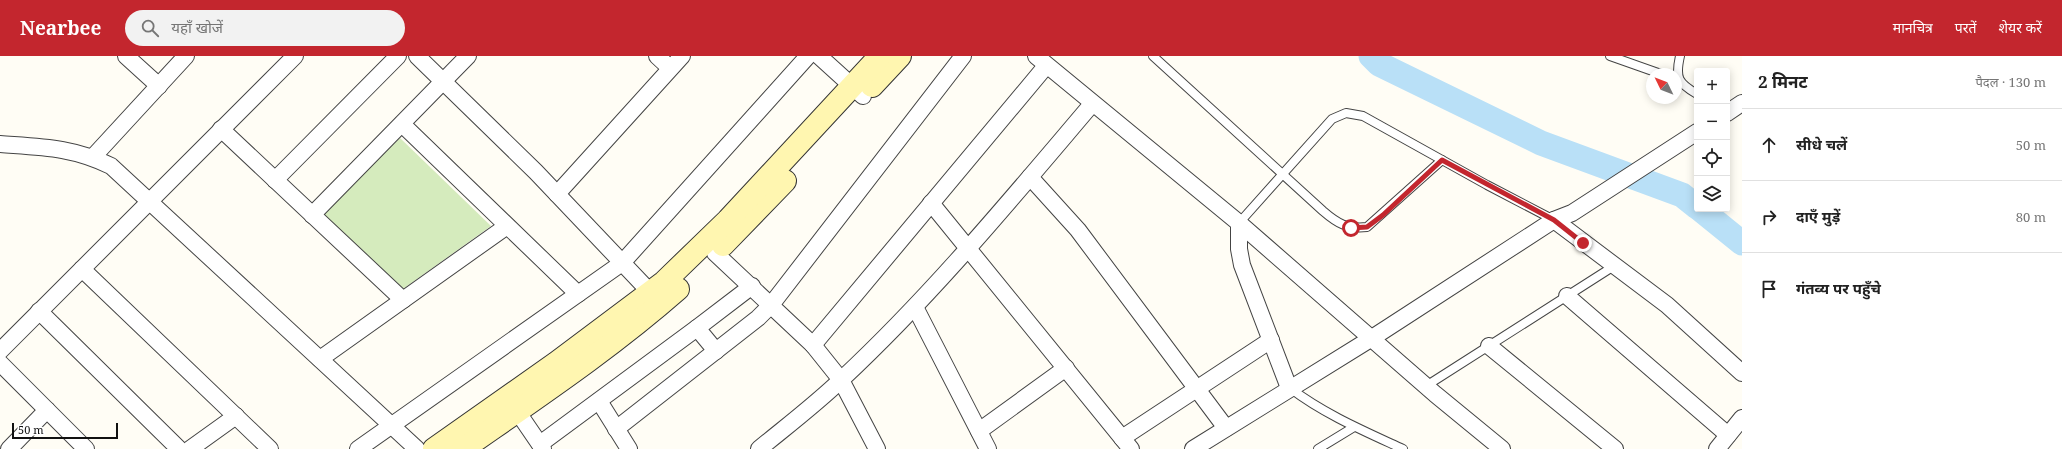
<!DOCTYPE html>
<html lang="hi">
<meta charset="utf-8">
<style>
:root{--surface:#fff;--page:#f2f2f2;--text:#222;--muted:#767676;--line:#e0e0e0;--accent:#c3262e}
body{margin:0;font-family:"Noto Serif","Noto Sans Devanagari",serif;background:var(--page);color:var(--text)}
.controls{position:absolute;right:12px;top:12px;display:grid;overflow:hidden;border-radius:4px;box-shadow:0 2px 10px #0003}
.controls button{width:36px;height:36px;display:grid;place-items:center;padding:0;border:0;border-bottom:1px solid var(--line);background:var(--surface);color:var(--text);font:20px sans-serif}
.compass{position:absolute;left:1646px;top:12px;width:36px;height:36px;border-radius:50%;background:var(--surface);box-shadow:0 2px 10px #0003;rotate:313deg}
.scale{position:absolute;left:12px;bottom:10px;width:106px;box-sizing:border-box;padding-left:4px;border:2px solid #111;border-top:0;font-size:11px;line-height:14px;white-space:nowrap;color:#111;-webkit-text-stroke:3px #fff;paint-order:stroke}
.stop{position:absolute;width:12px;height:12px;margin:-9px;border:3px solid #c3262e;border-radius:50%;background:#fff}
.stop.end{background:#c3262e;border-color:#fff;box-shadow:0 1px 4px #0008}
.list{margin:0;padding:0;list-style:none}
h2{display:flex;justify-content:space-between;align-items:center;height:52px;margin:0;padding:0 16px;font-size:17px}
h2 small{font-size:13px;font-weight:400;color:var(--muted)}
.list li{display:grid;grid-template-columns:26px 1fr auto;gap:12px;align-items:center;box-sizing:border-box;height:72px;padding:0 16px;border-top:1px solid var(--line)}
.list b{display:block;font-size:15px;white-space:nowrap}
.list em{font-size:13px;font-style:normal;color:var(--muted)}
.icon{flex:none;width:22px;height:22px;fill:none;stroke:currentColor;stroke-width:2;stroke-linecap:round;stroke-linejoin:round}
.map{position:relative;flex:none;width:1742px;height:393px;overflow:hidden}
header{display:flex;align-items:center;gap:24px;box-sizing:border-box;height:56px;padding:0 20px;background:var(--accent);color:#fff}
header strong{font-size:19px}
nav{display:flex;gap:22px;margin-inline-start:auto;font-size:14px}
.search{width:280px;height:36px;background:var(--page);display:flex;align-items:center;gap:10px;box-sizing:border-box;padding:0 14px;border-radius:22px;color:var(--muted);font-size:15px}
main{display:flex}
aside{flex:1;background:var(--surface)}
.map>svg:first-child{display:block}
.green{fill:#d5ebbd}
.lines{fill:none;stroke-linecap:round;stroke-linejoin:round}
.river{stroke:#b9e0f7;stroke-width:25}
.lane-casing{stroke:#444;stroke-width:10}
.street-casing{stroke:#444;stroke-width:18}
.secondary-casing{stroke:#333;stroke-width:24}
.lane{stroke:#fff;stroke-width:8}
.street{stroke:#fff;stroke-width:16}
.secondary{stroke:#fff6b0;stroke-width:22}
.route{stroke:#c3262e;stroke-width:5}
</style>
<header>
<strong>Nearbee</strong>
<div class="search"><svg class="icon" aria-label="search" viewBox="0 0 24 24"><circle cx="10" cy="10" r="6"/><path d="M15 15l6 6"/></svg>यहाँ खोजें</div>
<nav><a>मानचित्र</a><a>परतें</a><a>शेयर करें</a></nav>
</header>
<main>
<div class="map">
<svg width="1742" height="393" viewBox="0 0 1742 393">
<rect width="100%" height="100%" fill="#fffdf5"/>
<polygon class="green" points="400,82 491,170 403,233 322,157"/>
<g class="lines">
<g class="river">
<polyline points="1371,0 1379,8 1541,87 1682,139 1697,151"/>
<polyline points="1700,153 1742,187"/>
</g>
<g class="lane-casing">
<g id="lane">
<path d="M1153,0L1323,155C1338,168 1347,173 1367,171L1442,104"/>
<polyline points="1610,0 1661,18"/>
<path d="M1680,0C1675,22 1678,27 1697,38"/>
<polyline points="1239,167 1332,63 1346,57 1363,60 1487,129 1554,164"/>
<polyline points="1426,330 1614,210"/>
<path d="M1290,332C1324,358 1364,375 1403,393"/>
<polyline points="1318,393 1354,371"/>
</g>
</g>
<g class="street-casing">
<g id="street">
<polyline points="126,0 159,30"/>
<polyline points="417,0 536,116 651,237"/>
<polyline points="657,0 670,12"/>
<polyline points="819,0 863,40"/>
<polyline points="1036,0 1239,167 1435,338 1502,393"/>
<polyline points="1727,57 1742,47"/>
<polyline points="402,68 578,238"/>
<polyline points="221,73 403,244"/>
<path d="M0,88C41,91 73,91 111,110L417,393"/>
<polyline points="93,101 186,0"/>
<polyline points="1030,121 1078,174 1226,372"/>
<polyline points="275,124 398,0"/>
<polyline points="557,138 682,0"/>
<polyline points="931,147 1131,393"/>
<polyline points="312,159 468,0"/>
<polyline points="1554,164 1667,249 1742,317"/>
<polyline points="1239,167 1239,193 1242,209 1289,332"/>
<polyline points="715,197 813,289 841,324 877,393"/>
<polyline points="82,213 270,393"/>
<polyline points="1567,240 1728,379"/>
<polyline points="915,251 988,393"/>
<polyline points="39,255 179,393"/>
<polyline points="697,272 716,295"/>
<polyline points="813,289 1046,10"/>
<polyline points="1489,290 1615,393"/>
<polyline points="0,295 295,0"/>
<polyline points="320,303 507,170"/>
<polyline points="0,307 86,393"/>
<polyline points="599,345 629,393"/>
<polyline points="517,355 543,393"/>
<polyline points="616,373 758,262 771,249 963,0"/>
<polyline points="979,375 1066,312"/>
<polyline points="1122,382 1271,284"/>
<polyline points="540,388 697,272 752,230"/>
<polyline points="9,393 47,354"/>
<polyline points="190,393 236,360"/>
<polyline points="358,393 622,207 808,0"/>
<path d="M759,393C787,370 816,348 842,323C933,238 1012,142 1092,48"/>
<polyline points="1193,393 1372,282 1554,164 1572,157 1697,76"/>
<polyline points="1717,393 1742,362"/>
</g>
</g>
<g class="secondary-casing">
<g id="secondary">
<polyline points="872,30 900,0"/>
<polyline points="723,189 785,125"/>
<polyline points="434,393 556,307 664,226 728,164 880,0"/>
<path d="M463,393C536,342 611,292 678,233"/>
</g>
</g>
<use href="#lane" class="lane"/>
<use href="#street" class="street"/>
<use href="#secondary" class="secondary"/>
</g>
<g class="lines">
<polyline class="route" points="1351,172 1367,171 1383,159 1442,104 1554,164 1583,187"/>
</g>
</svg>
<div class="controls">
<button>+</button>
<button>−</button>
<button><svg class="icon" aria-label="locate" viewBox="0 0 24 24"><circle cx="12" cy="12" r="6"/><path d="M12 2v4M12 18v4M2 12h4M18 12h4"/></svg></button>
<button><svg class="icon" aria-label="layers" viewBox="0 0 24 24"><path d="M12 4l9 5-9 5-9-5zM3 14l9 5 9-5"/></svg></button>
</div>
<svg class="compass" viewBox="-18 -18 36 36"><path d="M0-13l5 13h-10z" fill="#e53935"/><path d="M0 13l5-13h-10z" fill="#767676"/></svg>
<div class="scale">50 m</div>
<div class="stop" style="left:1351px;top:172px"></div>
<div class="stop end" style="left:1583px;top:187px"></div>
</div>
<aside>
<h2>2 मिनट<small>पैदल · 130 m</small></h2>
<ul class="list">
<li><svg class="icon" aria-label="ahead" viewBox="0 0 24 24"><path d="M12 20V5M6 11l6-6 6 6"/></svg><div><b>सीधे चलें</b></div><em>50 m</em></li>
<li><svg class="icon" aria-label="right" viewBox="0 0 24 24"><path d="M7 20v-9h11M14 6l5 5-5 5"/></svg><div><b>दाएँ मुड़ें</b></div><em>80 m</em></li>
<li><svg class="icon" aria-label="arrive" viewBox="0 0 24 24"><path d="M6 21V4h12l-3 4 3 4H6"/></svg><div><b>गंतव्य पर पहुँचे</b></div></li>
</ul>
</aside>
</main>
